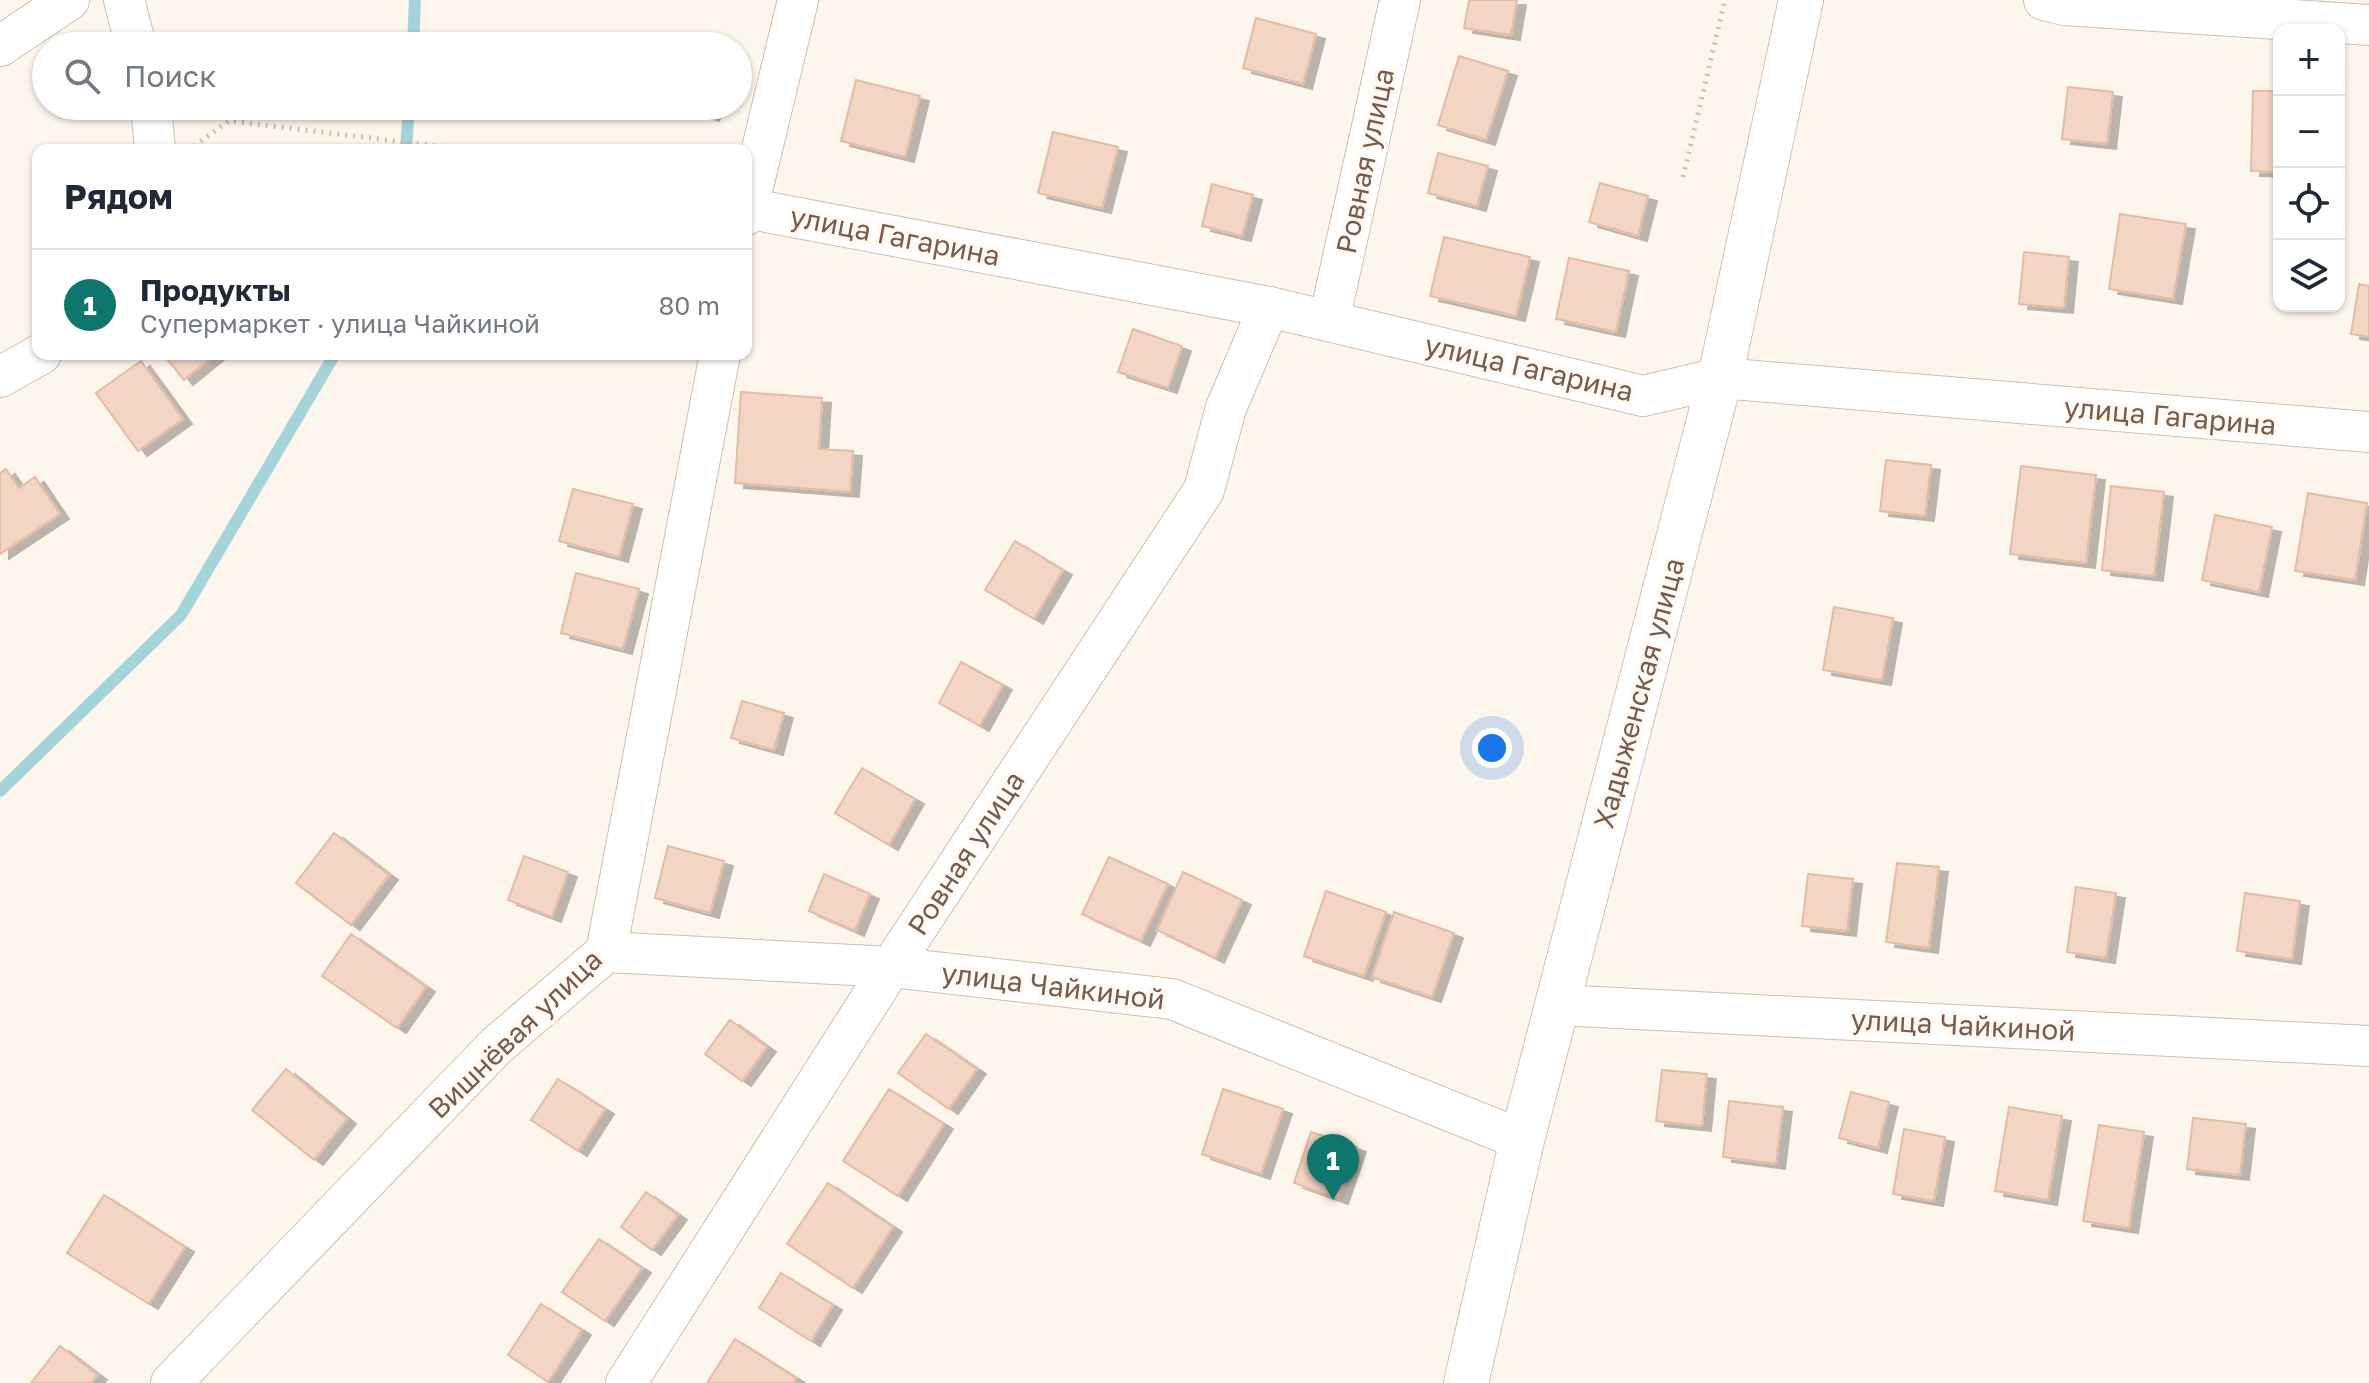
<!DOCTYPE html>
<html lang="ru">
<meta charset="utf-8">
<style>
:root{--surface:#fff;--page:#f2f2f3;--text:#1f2937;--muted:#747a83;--line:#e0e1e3;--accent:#0f766e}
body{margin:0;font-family:"Golos Text",sans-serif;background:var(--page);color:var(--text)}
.controls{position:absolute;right:24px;top:24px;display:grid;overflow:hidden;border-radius:16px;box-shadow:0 2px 6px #0004}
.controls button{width:72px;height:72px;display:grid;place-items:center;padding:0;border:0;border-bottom:2px solid var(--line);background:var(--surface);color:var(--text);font:40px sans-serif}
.you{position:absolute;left:1492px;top:748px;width:28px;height:28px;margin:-20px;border:6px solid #fff;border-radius:50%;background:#1a73e8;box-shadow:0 0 0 12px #1a73e833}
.badge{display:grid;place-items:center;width:52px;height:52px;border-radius:50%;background:var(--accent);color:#fff;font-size:26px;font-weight:700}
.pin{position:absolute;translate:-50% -66px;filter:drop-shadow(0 2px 4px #0008)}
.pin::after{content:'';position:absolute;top:42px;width:28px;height:24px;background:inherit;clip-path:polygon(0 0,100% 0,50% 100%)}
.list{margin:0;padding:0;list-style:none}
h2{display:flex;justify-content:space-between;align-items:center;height:104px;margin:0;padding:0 32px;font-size:34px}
h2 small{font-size:26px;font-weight:400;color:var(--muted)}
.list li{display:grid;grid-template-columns:52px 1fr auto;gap:24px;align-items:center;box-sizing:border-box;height:112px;padding:0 32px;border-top:2px solid var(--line)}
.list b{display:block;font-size:30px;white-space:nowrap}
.list p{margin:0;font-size:26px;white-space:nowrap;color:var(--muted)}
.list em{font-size:26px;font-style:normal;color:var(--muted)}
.icon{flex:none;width:44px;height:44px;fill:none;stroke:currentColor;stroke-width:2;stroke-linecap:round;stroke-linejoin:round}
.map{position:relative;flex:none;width:2369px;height:1383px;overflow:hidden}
.search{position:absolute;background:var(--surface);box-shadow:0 2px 6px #0004;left:32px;top:32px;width:720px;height:88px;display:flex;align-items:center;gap:20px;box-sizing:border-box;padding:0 28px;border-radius:44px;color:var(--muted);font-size:30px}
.panel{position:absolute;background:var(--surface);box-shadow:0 2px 6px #0004;left:32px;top:144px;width:720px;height:216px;border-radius:16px}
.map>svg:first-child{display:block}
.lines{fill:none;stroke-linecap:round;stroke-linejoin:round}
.stream{stroke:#a5d3da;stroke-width:12}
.building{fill:#f3d5c3;stroke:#e6bba3;stroke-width:2;filter:url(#shadow)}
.minor-casing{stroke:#d1beb0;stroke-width:42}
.secondary-casing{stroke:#d6c0b0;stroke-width:46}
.path{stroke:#d9b8a5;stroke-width:5;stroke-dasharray:2 6;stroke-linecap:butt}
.minor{stroke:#fff;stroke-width:40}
.secondary{stroke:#fff;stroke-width:44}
.labels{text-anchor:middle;stroke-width:8;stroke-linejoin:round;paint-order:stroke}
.street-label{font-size:28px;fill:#7a5c4d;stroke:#fffaf3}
</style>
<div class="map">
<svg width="2369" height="1383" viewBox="0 0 2369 1383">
<defs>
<filter id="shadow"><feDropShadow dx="9" dy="5" stdDeviation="0" flood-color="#0004"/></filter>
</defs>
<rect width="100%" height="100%" fill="#fdf6ec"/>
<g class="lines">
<g class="stream">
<polyline points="413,46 415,0"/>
<polyline points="406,150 409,106"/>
<polyline points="0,791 181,615 335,354"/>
</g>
</g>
<g class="building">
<polygon points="1469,0 1517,0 1511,35 1464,28"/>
<polygon points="1256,18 1316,34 1303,84 1243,68"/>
<polygon points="1459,56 1508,71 1486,140 1438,125"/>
<polygon points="856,80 920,96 905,157 841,141"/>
<polygon points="2068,87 2113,92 2107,144 2062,139"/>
<polygon points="2253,91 2279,91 2279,172 2251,171"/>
<polygon points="677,106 713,106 710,116"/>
<polygon points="1053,132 1118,147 1102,208 1038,193"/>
<polygon points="1438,153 1488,166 1477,206 1428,193"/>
<polygon points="1600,183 1648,196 1638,236 1589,222"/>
<polygon points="1212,184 1253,195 1242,236 1202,226"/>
<polygon points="2120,214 2186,224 2173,299 2109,289"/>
<polygon points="1444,237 1530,257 1516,316 1430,296"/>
<polygon points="2024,252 2069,257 2064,308 2019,304"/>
<polygon points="1569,258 1629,271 1616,332 1556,319"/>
<polygon points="2359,284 2369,286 2369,337 2351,334"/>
<polygon points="1133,329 1182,346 1168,388 1118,372"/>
<polygon points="163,354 216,354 184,380"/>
<polygon points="141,361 183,419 138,451 96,393"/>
<polygon points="741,392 822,398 819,449 853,451 850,492 735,483"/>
<polygon points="1886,460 1931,465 1925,516 1880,511"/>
<polygon points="2021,466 2096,475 2086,563 2010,554"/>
<polygon points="6,469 19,488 35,477 60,514 0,554 0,473"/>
<polygon points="2111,486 2164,492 2154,576 2102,570"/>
<polygon points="573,489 633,504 619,557 559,541"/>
<polygon points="2308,493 2367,503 2355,580 2295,571"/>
<polygon points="2215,515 2272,527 2259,592 2202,580"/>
<polygon points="1015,541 1063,570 1034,619 985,590"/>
<polygon points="576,573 639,589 623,649 561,633"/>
<polygon points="1834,607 1893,618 1882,680 1823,670"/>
<polygon points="961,662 1003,685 980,726 939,703"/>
<polygon points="742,701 784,713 774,750 731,738"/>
<polygon points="862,768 915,799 889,845 835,813"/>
<polygon points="334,833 389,875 351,925 296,883"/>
<polygon points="668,846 724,861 710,913 655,898"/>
<polygon points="524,856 568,872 552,917 508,900"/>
<polygon points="1109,857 1168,884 1141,941 1082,914"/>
<polygon points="1897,863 1939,867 1929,948 1886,942"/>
<polygon points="1183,872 1242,900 1215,958 1157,930"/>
<polygon points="824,874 870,894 855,931 809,911"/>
<polygon points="1808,874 1853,879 1847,931 1802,926"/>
<polygon points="2076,887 2116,893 2106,958 2067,952"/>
<polygon points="1326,891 1386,912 1364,976 1304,956"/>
<polygon points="2245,893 2300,901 2292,959 2237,951"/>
<polygon points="1394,912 1454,933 1432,997 1372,977"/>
<polygon points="351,934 426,987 397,1028 322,976"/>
<polygon points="730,1020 767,1047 742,1081 705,1054"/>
<polygon points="926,1034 977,1069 949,1109 898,1073"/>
<polygon points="286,1069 347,1119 314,1160 252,1110"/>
<polygon points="1662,1070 1707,1074 1702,1126 1656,1121"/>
<polygon points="558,1079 605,1109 578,1151 531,1120"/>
<polygon points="889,1089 944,1124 898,1196 843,1161"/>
<polygon points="1223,1089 1283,1109 1261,1174 1202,1154"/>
<polygon points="1851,1092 1889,1102 1878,1148 1839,1138"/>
<polygon points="1729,1101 1783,1107 1776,1164 1723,1157"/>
<polygon points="2009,1107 2062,1116 2048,1200 1995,1191"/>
<polygon points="2193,1118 2246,1124 2240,1175 2187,1169"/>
<polygon points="2099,1125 2144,1132 2129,1228 2083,1221"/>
<polygon points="1904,1129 1945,1137 1934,1201 1893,1194"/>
<polygon points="1311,1132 1357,1147 1339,1199 1294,1183"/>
<polygon points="828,1183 893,1227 853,1288 787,1244"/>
<polygon points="646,1192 678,1215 652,1250 621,1227"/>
<polygon points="104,1195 185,1247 149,1304 67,1253"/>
<polygon points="599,1239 642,1268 605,1321 562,1292"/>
<polygon points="781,1273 833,1305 811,1341 759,1308"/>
<polygon points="541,1304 582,1330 548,1382 508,1355"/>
<polygon points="735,1339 796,1378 794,1383 707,1383"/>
<polygon points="60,1346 98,1375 91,1383 31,1383"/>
</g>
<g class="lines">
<g class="minor-casing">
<g id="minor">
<polyline points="124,0 136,46"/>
<polyline points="2044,0 2064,5 2369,25"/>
<polyline points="0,46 69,0"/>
<polyline points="151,106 155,150"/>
<polyline points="746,208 1269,307 1643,396 1720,378 2369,432"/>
<polyline points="746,215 798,0"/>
<polyline points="1329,321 1400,0"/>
<polyline points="0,377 41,354"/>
<polyline points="606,952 891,967 1172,999 1522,1140"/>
<polyline points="1558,1005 2369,1046"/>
<polyline points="171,1383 496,1046 606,952 720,354"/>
<polyline points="626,1383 891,967 1204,490 1226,408 1269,307"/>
</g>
</g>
<g class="secondary-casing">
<polyline id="secondary" points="1466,1383 1522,1140 1720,378 1801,0"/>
</g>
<g class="path">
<polyline points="194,146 229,121 471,150"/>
<polyline points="1683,177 1725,0"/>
</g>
<use href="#minor" class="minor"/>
<use href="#secondary" class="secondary"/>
</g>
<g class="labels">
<g class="street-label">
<text transform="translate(1365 161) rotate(-78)" y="10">Ровная улица</text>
<text transform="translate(895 236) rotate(11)" y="10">улица Гагарина</text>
<text transform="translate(1529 368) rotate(13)" y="10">улица Гагарина</text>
<text transform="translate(2170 416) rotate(5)" y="10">улица Гагарина</text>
<text transform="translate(1639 693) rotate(-75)" y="10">Хадыженская улица</text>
<text transform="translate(966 853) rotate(-57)" y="10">Ровная улица</text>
<text transform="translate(1053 986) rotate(7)" y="10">улица Чайкиной</text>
<text transform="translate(1963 1025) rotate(3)" y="10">улица Чайкиной</text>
<text transform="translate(515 1034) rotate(-44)" y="10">Вишнёвая улица</text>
</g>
</g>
</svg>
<div class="controls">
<button>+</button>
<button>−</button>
<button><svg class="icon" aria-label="locate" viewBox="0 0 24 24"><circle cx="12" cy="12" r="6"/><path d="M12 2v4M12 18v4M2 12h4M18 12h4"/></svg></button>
<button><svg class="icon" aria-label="layers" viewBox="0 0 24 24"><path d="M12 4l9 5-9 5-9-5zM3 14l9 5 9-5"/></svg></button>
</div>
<div class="you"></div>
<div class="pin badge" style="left:1333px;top:1200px">1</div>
<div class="search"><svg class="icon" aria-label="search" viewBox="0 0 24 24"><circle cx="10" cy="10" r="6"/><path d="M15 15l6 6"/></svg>Поиск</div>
<section class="panel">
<h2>Рядом<small></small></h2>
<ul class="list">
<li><span class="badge">1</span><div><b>Продукты</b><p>Супермаркет · улица Чайкиной</p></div><em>80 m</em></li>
</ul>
</section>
</div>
